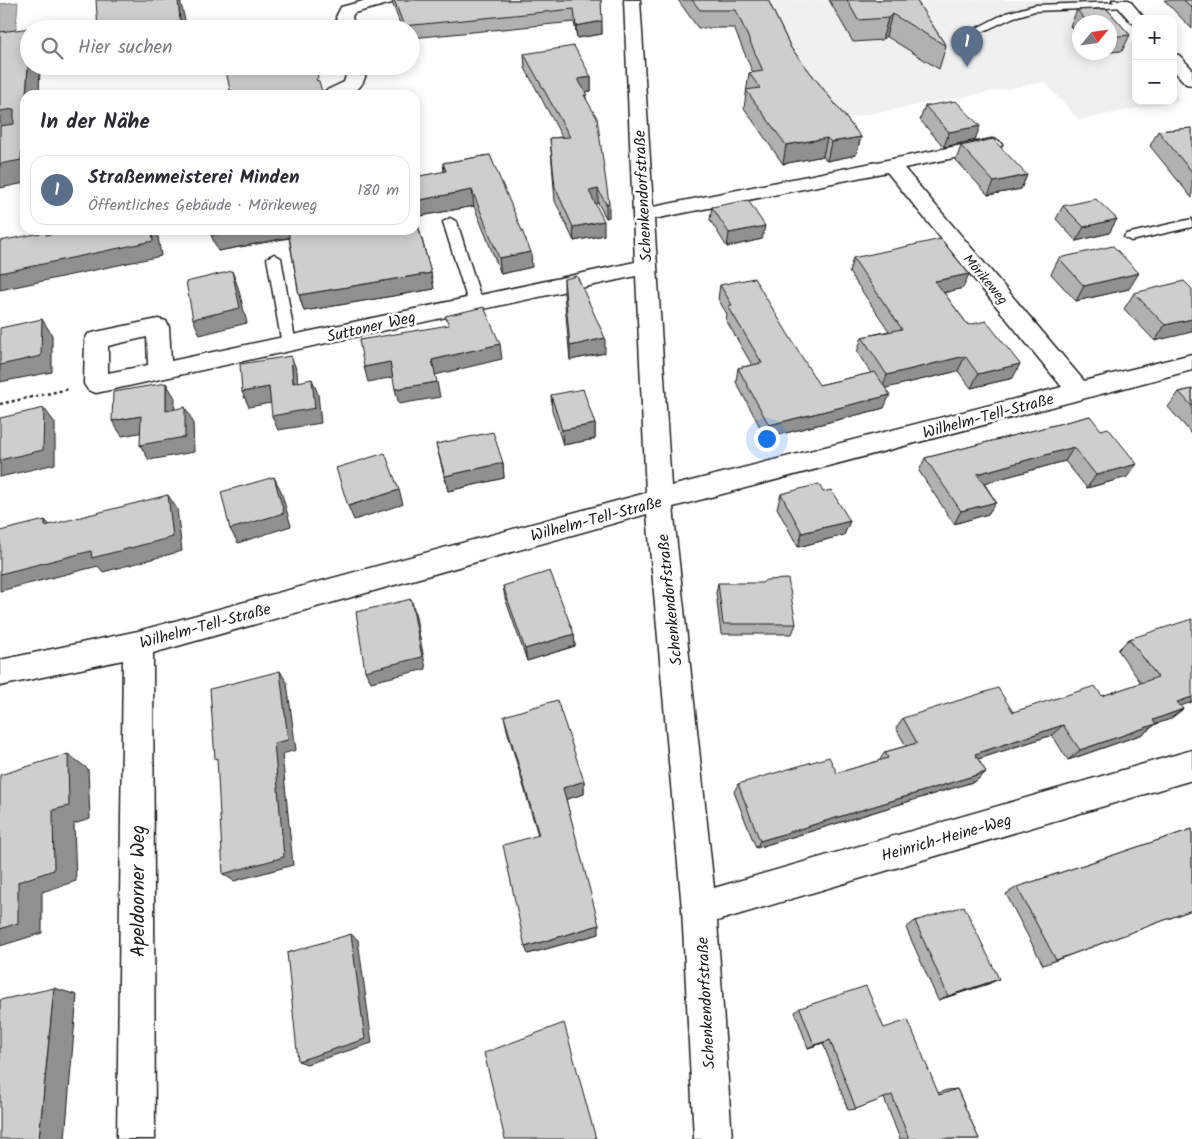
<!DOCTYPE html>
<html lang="de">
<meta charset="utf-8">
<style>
:root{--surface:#fff;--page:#f2f2f3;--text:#2b2b33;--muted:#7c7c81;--line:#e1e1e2;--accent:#d1495b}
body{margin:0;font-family:Kalam,sans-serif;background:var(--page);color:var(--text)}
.controls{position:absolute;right:15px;top:15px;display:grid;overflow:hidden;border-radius:10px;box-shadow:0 2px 12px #0003}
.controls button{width:45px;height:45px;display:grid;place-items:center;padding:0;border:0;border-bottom:1px solid var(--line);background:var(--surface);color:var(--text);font:25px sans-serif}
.compass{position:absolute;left:1072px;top:15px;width:45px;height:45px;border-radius:50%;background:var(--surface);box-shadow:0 2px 12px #0003;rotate:61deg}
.you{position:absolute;left:766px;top:438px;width:18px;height:18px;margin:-12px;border:4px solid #fff;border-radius:50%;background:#1a73e8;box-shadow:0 0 0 8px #1a73e833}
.badge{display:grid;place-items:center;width:32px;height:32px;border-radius:50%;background:var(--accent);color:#fff;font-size:16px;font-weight:700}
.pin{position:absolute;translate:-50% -41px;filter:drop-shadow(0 1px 2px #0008)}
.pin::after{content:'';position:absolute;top:26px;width:18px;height:15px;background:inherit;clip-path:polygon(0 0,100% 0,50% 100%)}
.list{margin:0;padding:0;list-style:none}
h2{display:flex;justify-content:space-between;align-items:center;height:65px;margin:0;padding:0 20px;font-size:21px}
h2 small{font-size:16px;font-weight:400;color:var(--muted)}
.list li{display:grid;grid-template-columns:32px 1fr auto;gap:15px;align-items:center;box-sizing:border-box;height:70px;margin:0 10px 10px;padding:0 10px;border:1px solid var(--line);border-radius:15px}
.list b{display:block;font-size:19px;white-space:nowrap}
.list p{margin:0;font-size:16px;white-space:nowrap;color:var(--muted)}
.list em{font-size:16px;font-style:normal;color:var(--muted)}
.icon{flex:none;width:28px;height:28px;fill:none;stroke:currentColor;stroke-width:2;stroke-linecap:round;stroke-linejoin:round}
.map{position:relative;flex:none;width:1192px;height:1139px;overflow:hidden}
.search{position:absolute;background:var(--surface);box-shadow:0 2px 12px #0003;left:20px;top:20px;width:400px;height:55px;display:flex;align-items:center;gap:12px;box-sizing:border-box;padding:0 18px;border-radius:28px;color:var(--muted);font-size:19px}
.panel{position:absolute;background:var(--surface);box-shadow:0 2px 12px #0003;left:20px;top:90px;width:400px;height:145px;border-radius:15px}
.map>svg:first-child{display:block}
.built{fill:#f0f0f0;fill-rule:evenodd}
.water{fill:#b8b8b8;stroke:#7a7a7a}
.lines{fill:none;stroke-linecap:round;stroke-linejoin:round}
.service-casing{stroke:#1c1c1c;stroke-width:3}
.minor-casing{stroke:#1c1c1c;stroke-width:3}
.secondary-casing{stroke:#1c1c1c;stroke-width:3}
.path{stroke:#1c1c1c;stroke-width:2.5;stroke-dasharray:3 3;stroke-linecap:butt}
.service{fill:#fff;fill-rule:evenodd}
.minor{fill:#fff;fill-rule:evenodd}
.secondary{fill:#fff;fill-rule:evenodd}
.wall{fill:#b1b1b1;stroke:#1c1c1c}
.shaded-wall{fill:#909090;stroke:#1c1c1c}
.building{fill:#cecece;stroke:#1c1c1c}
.labels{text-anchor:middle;stroke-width:5;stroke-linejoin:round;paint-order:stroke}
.far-street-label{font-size:14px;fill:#1c1c1c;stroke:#fff}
.street-label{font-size:16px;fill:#1c1c1c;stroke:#fff}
.near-street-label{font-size:19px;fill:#1c1c1c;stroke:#fff}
</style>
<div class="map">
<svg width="1192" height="1139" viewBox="0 0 1192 1139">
<rect width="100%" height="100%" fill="#fff"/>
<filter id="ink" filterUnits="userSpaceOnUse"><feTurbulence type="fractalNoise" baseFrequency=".02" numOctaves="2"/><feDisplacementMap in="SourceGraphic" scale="10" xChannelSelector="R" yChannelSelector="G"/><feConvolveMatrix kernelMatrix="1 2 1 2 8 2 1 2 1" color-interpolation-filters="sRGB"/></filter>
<g filter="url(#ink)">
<path class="built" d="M766,0H1093L1136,49V101H1173V93L1180,100L1079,120L1044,82L826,122ZM1080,22H1110V52H1080Z"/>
<polygon class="water" points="18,2 15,41 0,43 0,4"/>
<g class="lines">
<g class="service-casing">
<g id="service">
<polygon points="1124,2 1128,3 1128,7 1035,11 1014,17 984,31 980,32 975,29 1006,13 1035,5"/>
<polygon points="450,218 457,222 482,302 480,305 475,307 468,302 443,222"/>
<polygon points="1192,219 1192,227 1131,241 1124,237 1126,234"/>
<polygon points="274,254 281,258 296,345 289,350 282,345 267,258"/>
</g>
</g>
<g class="minor-casing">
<g id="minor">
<polygon points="367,0 394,0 392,3 354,13 352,17 355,29 339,29 336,17 341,7"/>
<path d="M624,0H640L653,207L992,139L999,141L1002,145L999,149L904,168L1084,381L1192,354V370L673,507L714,888L1192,750V780L717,921L732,1139H694L682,909L647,514L153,653L155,1139H117L123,660L0,686V660L138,631L646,493L636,276L96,393L88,390L84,384L85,340L88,334L96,332L158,319L166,321L169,327L171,361L635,262ZM887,172L1062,387L671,486L654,219ZM147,337L148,365L108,373V346Z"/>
<path d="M349,66H367C365,96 346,95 322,95L325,91L344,82Z"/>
</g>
</g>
<g class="secondary-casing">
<g id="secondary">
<polygon points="1112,0 1129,0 1145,19 1136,19 1136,24 1131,22"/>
<polygon points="1173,54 1179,55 1192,69 1192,85 1186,84 1173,70"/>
</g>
</g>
<polyline class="path" points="0,404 69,389"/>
<use href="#service" class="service"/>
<use href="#minor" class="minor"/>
<use href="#secondary" class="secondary"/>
</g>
<g class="wall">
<polygon points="392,0 601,0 602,34 577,38 574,22 411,38 411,29 402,29 393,5"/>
<polygon points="678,0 768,0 791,48 861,137 856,155 827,161 823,156 783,164 744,108 749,73 753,73 734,28 698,28"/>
<polygon points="829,0 916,0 946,46 939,69 886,36 882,40 853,42"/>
<polygon points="1164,0 1192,0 1192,29"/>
<polygon points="1107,9 1130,35 1122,51 1110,52 1110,22 1080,22 1080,37 1070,26 1077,10"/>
<polygon points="524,54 591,77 591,91 585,92 609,217 606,218 598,203 595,204 604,235 574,241 555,201 550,138 562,137 525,68"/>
<polygon points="925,106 975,140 944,147 920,120"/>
<polygon points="1192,128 1192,198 1150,146 1158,131"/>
<polygon points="961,146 1027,175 1021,189 988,195 956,160"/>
<polygon points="490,155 532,267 501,274 474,206 416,217 431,273 434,289 304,311 299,295 289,238 218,251 415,177 444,172 443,163"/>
<polygon points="1063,206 1117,219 1109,233 1076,241 1056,219"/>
<polygon points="712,207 762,239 727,247 710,220"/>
<polygon points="853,258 963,288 944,293 968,325 1013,378 971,388 958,371 885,388 884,408 766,438 736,382 738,368 752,365 726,320 727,314 718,299 720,285 819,385 871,373 857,352 862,337 889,331 849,272"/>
<polygon points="1059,258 1129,289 1076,301 1051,274"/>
<polygon points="564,279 605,353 570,360 564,294"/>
<polygon points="1192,289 1155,341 1124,309 1134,293"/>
<polygon points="1192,389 1192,434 1168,407 1179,392"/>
<polygon points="551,395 595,424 595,439 563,445 552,410"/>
<polygon points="1090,416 1127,477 1087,488 1065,461 984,483 996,502 988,514 954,524 919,471 925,458"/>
<polygon points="436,444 503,463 504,478 448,491"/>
<polygon points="823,492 850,521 844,535 798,547 777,508 781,494"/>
<polygon points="718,583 796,624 792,634 721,634 716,593"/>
<polygon points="503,586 574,634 575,646 527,661 505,598"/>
<polygon points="1129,639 1183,709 1170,719 1156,724 1143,734 1068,760 1052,735 978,759 986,772 976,781 756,848 734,792 738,784 837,773 879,761 885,752 906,746 896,728 903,718 1013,712 1102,696 1141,683 1118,650"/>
<polygon points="504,716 584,781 584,794 566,799 599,934 528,954 538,835 507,730"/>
<polygon points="1192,829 1192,910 1043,965 1006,894 1017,887"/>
<polygon points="915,921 999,979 988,984 938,1000 906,928"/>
<polygon points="800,1008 884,1028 938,1093 947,1090 957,1089 979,1139 900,1139 884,1098 856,1109 848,1110 823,1043 808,1048 795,1012"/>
</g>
<g class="shaded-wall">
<polygon points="178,0 180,0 185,20 186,29 181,29"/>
<polygon points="892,14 886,36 882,40 888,18"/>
<polygon points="602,21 602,34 577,38 576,26"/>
<polygon points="29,54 29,66 40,66 39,95 26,95"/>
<polygon points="591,77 591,91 578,93 578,79"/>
<polygon points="25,106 25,183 0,188 0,111"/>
<polygon points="980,126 975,140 944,147 949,132"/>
<polygon points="861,137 856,155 827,161 831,142"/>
<polygon points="827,138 823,156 783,164 786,145"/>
<polygon points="1027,175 1021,189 988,195 994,182"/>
<polygon points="598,189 598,203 589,205 589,191"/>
<polygon points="472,190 474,206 415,217 415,201"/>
<polygon points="609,203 609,217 606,218 606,204"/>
<polygon points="1117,219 1109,233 1076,241 1084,227"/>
<polygon points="604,221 604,235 574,241 573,227"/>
<polygon points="765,226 762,239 727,247 729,233"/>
<polygon points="152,230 157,230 161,256 0,290 0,273"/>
<polygon points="241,230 289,230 292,237 218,251 211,235"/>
<polygon points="531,252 532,267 501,274 499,258"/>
<polygon points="232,271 238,287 247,323 200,335 193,319"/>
<polygon points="431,273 434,289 304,311 299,295"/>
<polygon points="1139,273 1129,289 1076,301 1084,286"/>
<polygon points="969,274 963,288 930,296 935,281"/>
<polygon points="42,319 52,335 52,372 0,382 0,365"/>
<polygon points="1192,319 1192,332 1155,341 1165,325"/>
<polygon points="605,338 605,353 570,360 570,346"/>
<polygon points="500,344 502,359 435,375 432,360"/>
<polygon points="291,356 297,371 299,398 293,383"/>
<polygon points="965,356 958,371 882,389 887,375"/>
<polygon points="390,362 394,377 368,382 364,367"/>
<polygon points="1020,364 1013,378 971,388 978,374"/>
<polygon points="312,379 318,394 321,423 278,430 272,416"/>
<polygon points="437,382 440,397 399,404 395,389"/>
<polygon points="166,383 175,398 174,425 166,411"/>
<polygon points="269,387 276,402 249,407 242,392"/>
<polygon points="890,395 884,408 766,438 769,425"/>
<polygon points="185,407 193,422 194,452 149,460 140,445"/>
<polygon points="44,408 55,423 55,464 0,477 0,460"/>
<polygon points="141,416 150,431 122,436 112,421"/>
<polygon points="595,424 595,439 563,445 562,430"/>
<polygon points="1074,447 1065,461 970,487 977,474"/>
<polygon points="503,463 504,478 448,491 445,476"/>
<polygon points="1137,464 1127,477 1087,488 1096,475"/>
<polygon points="274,477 281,491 291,526 238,543 230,529"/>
<polygon points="399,490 403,504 354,520 348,506"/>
<polygon points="168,495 177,509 182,551 103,572 98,566 0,591 0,574"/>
<polygon points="996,502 988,514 954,524 961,511"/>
<polygon points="45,520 57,533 45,526"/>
<polygon points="850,521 844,535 798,547 802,533"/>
<polygon points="411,599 415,612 426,669 371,682 365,671"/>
<polygon points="574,634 575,646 527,661 525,649"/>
<polygon points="280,671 287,683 296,750 282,754 293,865 234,881 223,874"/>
<polygon points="1192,697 1192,702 1164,712 1177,702"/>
<polygon points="1183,709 1170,719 1140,730 1153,720"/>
<polygon points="1156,724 1143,734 1068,760 1080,750"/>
<polygon points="1063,725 1052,735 966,763 975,754"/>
<polygon points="68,754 88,769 90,819 74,824 76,881 42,892 42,933 0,946 0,929 18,882 53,810"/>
<polygon points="986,772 976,781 756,848 760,841"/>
<polygon points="584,781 584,794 564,800 563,788"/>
<polygon points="599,925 599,934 528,954 525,947"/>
<polygon points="351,934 358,940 372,1043 307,1064 298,1061"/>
<polygon points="999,979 988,984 938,1000 948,996"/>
<polygon points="54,988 77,995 65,1139 39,1139"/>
<polygon points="830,1040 823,1043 808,1048 814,1045"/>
</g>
<g class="building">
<polygon points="96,0 178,0 181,29 98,29"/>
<polygon points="394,0 601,0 602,21 576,26 574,9 404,26"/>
<polygon points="692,0 768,0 791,48 861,137 831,142 827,138 786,145 746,90 760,88 749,73 763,71 736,10 700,10"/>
<polygon points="847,0 916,0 946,46 892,14 888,18 858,20"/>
<polygon points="1184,0 1192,0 1192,8"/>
<polygon points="1107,9 1130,35 1110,37 1110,22 1087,22 1077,10"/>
<polygon points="31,28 31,29 29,29 29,54 26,95 25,95 25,106 21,160 0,164 0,126 14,124 14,109 0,111 0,32"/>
<polygon points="574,46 591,77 578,79 587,95 584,95 597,118 609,203 606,204 598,189 589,191 604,221 573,227 555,187 550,138 570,137 524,54"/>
<polygon points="225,66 314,66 318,77 316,80 319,81 323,95 231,95"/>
<polygon points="956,101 980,126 949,132 925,106"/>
<polygon points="1192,128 1192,172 1158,131"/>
<polygon points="993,139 1027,175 994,182 961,146"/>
<polygon points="490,155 531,252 499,258 472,190 415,201 415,177 446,171 443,163"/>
<polygon points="1096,199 1117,219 1084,227 1063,206"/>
<polygon points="748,200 765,226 729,233 712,207"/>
<polygon points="415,215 431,273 299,295 288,230 415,230"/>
<polygon points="73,230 152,230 153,241 0,273 0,241 46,232 46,235"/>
<polygon points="211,230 241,230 211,235"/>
<polygon points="941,239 969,274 935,281 968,325 986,321 1020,364 978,374 965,356 887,375 862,337 902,329 853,258"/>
<polygon points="1113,246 1139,273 1084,286 1059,258"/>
<polygon points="232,271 240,308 193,319 186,282"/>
<polygon points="577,276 605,338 570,346 564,279"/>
<polygon points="754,278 819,385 875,372 890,395 769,425 738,368 762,363 728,306 732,305 720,285"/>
<polygon points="1184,281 1192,289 1192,319 1165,325 1134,293"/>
<polygon points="484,307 500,344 432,360 437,382 395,389 390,362 364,367 359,340 449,325 445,316"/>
<polygon points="42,319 41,356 0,365 0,328"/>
<polygon points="291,356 293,383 312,379 315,408 272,416 269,387 242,392 240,364"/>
<polygon points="166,383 166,411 185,407 185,437 140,445 141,416 112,421 113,392"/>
<polygon points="583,389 595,424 562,430 551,395"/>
<polygon points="1192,389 1192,406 1179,392"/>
<polygon points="44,408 43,450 0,460 0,418"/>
<polygon points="1090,416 1101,430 1108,428 1137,464 1096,475 1074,447 977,474 996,502 961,511 925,458"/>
<polygon points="493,432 503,463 445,476 436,444"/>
<polygon points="385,453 399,490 348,506 336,468"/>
<polygon points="274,477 284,513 230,529 221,492"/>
<polygon points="819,484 823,492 831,490 850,521 802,533 781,494"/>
<polygon points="168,495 173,537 92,558 91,551 0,574 0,531 45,520 45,526"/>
<polygon points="550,571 574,634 525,649 503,586"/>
<polygon points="788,579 796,624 723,624 718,583 762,583 766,580"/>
<polygon points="411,599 422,657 365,671 356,612"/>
<polygon points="1192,619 1192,697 1177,702 1183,709 1153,720 1156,724 1080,750 1063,725 975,754 986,772 760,841 738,784 829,757 837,773 888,758 885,752 917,743 903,718 998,688 1013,712 1095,686 1102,696 1158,677 1129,639"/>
<polygon points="280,671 288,740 274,743 284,857 223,874 217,758 215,759 210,689"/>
<polygon points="557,700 584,781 563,788 599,925 525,947 503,845 539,835 504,716"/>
<polygon points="68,754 69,806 53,810 54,870 18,882 18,923 0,929 0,775"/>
<polygon points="1192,829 1192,910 1056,960 1017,887"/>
<polygon points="964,906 999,979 948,996 915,921"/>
<polygon points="351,934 365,1039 298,1061 287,953"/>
<polygon points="866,986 884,1028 908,1020 939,1095 957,1089 979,1139 909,1139 892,1095 856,1109 830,1040 814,1045 800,1008"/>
<polygon points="54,988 39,1139 0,1139 0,1000"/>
<polygon points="564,1023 596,1139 505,1139 484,1053"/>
</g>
</g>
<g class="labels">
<g class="far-street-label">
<text transform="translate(986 279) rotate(50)" y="5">Mörikeweg</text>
</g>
<g class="street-label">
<text transform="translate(642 196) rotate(-93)" y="6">Schenkendorfstraße</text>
<text transform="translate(371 326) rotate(-13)" y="6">Suttoner Weg</text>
<text transform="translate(988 415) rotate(-15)" y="6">Wilhelm-Tell-Straße</text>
<text transform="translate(596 518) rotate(-15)" y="6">Wilhelm-Tell-Straße</text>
<text transform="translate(669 600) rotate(-96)" y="6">Schenkendorfstraße</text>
<text transform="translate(205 625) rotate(-15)" y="6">Wilhelm-Tell-Straße</text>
<text transform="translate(946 837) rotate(-16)" y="6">Heinrich-Heine-Weg</text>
<text transform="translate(705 1003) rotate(-93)" y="6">Schenkendorfstraße</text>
</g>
<g class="near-street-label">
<text transform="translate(137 891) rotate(-90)" y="7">Apeldoorner Weg</text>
</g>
</g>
</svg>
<div class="controls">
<button>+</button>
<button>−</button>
</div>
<svg class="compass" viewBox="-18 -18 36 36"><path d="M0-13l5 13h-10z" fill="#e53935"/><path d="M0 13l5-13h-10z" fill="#7c7c81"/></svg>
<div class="you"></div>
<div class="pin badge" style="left:967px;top:67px;background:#5c6f8a">1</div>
<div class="search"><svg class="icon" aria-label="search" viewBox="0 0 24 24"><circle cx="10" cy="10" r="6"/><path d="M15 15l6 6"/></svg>Hier suchen</div>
<section class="panel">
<h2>In der Nähe<small></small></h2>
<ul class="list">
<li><span class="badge" style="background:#5c6f8a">1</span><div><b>Straßenmeisterei Minden</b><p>Öffentliches Gebäude · Mörikeweg</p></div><em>180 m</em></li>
</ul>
</section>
</div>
